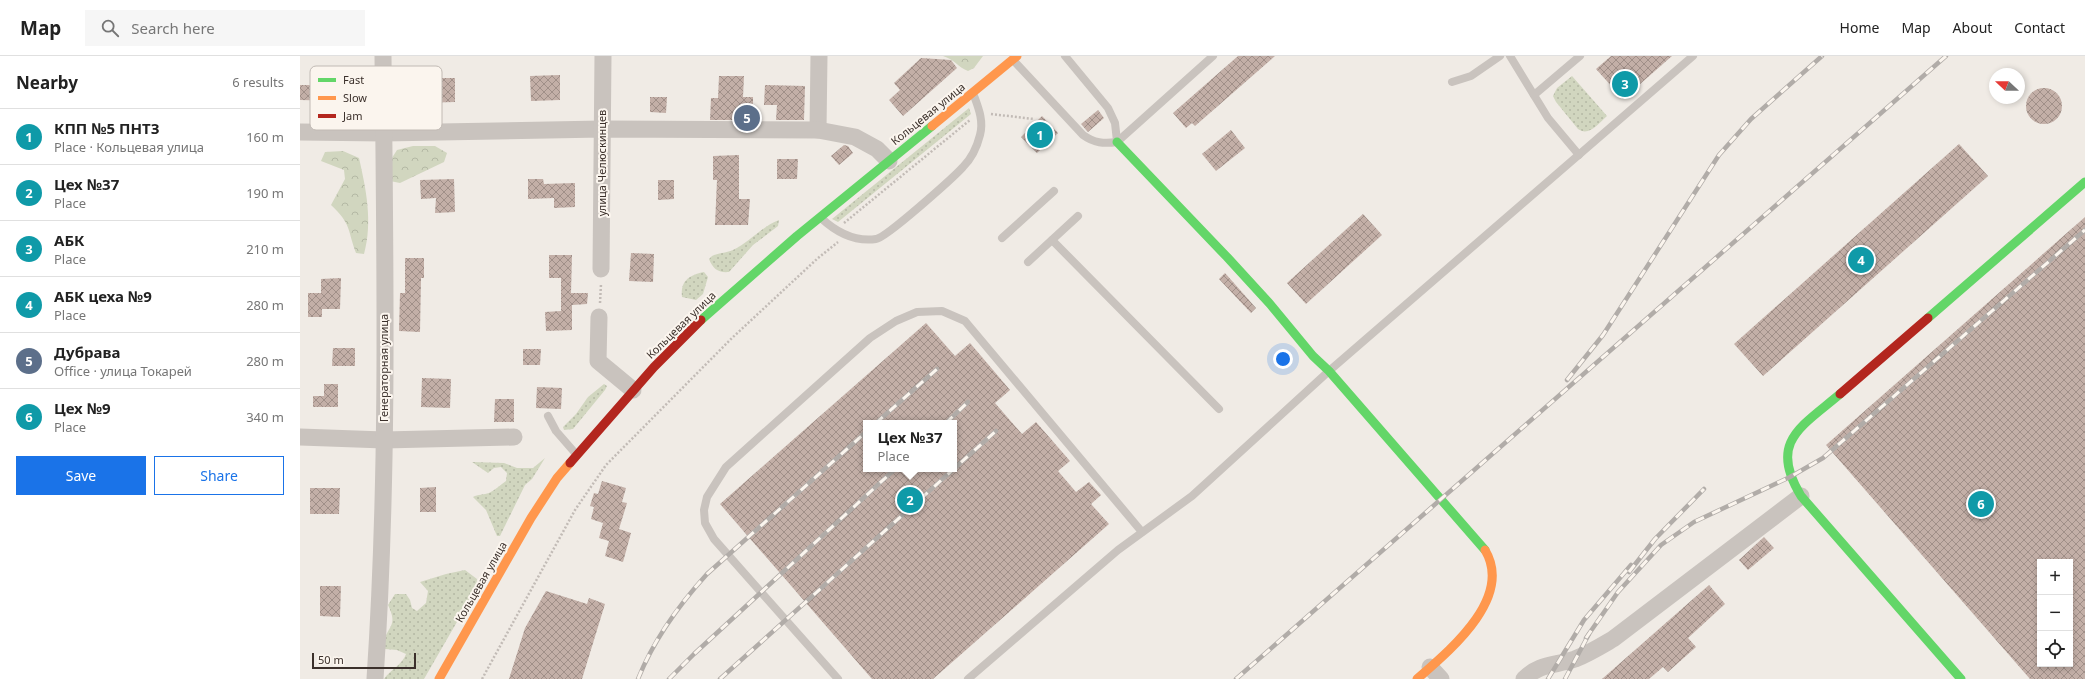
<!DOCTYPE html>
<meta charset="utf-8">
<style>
:root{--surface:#fff;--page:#f6f6f6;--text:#222;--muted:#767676;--line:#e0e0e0;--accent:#1a73e8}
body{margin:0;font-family:"Noto Sans",sans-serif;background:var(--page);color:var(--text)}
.controls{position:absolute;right:12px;bottom:12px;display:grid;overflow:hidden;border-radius:0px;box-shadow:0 2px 6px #0003}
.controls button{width:36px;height:36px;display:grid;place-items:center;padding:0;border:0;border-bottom:1px solid var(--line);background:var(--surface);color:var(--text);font:20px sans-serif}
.compass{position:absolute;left:1689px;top:12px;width:36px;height:36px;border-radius:50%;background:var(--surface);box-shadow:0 2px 6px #0003;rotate:292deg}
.scale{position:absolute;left:12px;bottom:10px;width:104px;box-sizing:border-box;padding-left:4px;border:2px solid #3b302b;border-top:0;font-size:11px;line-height:14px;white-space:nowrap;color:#3b302b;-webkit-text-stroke:3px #fbf5ee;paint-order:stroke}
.you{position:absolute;left:983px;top:303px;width:14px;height:14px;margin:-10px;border:3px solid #fff;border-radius:50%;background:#1a73e8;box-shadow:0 0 0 6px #1a73e833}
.badge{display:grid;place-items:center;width:26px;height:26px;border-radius:50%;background:var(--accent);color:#fff;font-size:13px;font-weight:700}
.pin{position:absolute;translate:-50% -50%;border:2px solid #fff;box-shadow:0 1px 4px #0006}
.popup{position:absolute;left:563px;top:364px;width:94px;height:52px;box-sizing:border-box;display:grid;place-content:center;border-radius:0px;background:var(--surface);filter:drop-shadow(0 1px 3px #0005);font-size:13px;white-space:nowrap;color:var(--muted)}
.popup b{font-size:15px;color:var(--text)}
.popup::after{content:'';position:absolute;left:50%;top:100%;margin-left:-8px;border:8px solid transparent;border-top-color:var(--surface)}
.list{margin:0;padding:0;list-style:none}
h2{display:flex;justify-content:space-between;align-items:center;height:52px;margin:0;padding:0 16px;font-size:17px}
h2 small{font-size:13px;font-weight:400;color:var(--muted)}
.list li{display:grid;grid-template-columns:26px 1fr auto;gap:12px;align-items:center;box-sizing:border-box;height:56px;padding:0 16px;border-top:1px solid var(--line)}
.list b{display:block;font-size:15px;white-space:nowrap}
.list p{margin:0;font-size:13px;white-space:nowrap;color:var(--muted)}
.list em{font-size:13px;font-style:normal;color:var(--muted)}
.actions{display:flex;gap:8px;padding:12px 16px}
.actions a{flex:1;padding:9px 0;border:1px solid var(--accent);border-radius:0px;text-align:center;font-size:14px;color:var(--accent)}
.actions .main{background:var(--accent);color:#fff}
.icon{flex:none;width:22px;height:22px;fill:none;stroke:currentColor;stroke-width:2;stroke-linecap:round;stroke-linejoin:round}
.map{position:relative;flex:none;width:1785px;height:623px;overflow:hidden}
header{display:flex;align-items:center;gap:24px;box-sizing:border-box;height:56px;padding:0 20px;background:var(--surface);border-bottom:1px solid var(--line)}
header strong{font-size:19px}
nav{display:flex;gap:22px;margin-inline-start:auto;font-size:14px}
.search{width:280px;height:36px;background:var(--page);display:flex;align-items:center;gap:10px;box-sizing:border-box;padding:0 14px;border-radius:0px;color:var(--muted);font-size:15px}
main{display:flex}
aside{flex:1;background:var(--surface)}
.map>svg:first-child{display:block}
.grass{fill:url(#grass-dots)}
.forest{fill:url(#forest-crowns)}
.building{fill:url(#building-cross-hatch);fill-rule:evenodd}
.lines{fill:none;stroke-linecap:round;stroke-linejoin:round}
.path{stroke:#c2bbb6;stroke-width:2.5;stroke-dasharray:2 2;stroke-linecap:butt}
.lane{stroke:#c9c3be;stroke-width:8}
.street{stroke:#c9c3be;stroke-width:17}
.fast{stroke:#63d668;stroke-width:9}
.slow{stroke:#ff974d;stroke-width:9}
.jam{stroke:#b3261e;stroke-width:9}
.rail-casing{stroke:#b1aca8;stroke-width:4.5}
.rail{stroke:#fbf5ee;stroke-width:3;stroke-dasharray:9;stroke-linecap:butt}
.labels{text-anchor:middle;stroke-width:4;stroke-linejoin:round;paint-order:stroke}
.street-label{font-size:11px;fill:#3b302b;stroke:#fbf5ee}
.key{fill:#fbf5ee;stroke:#c1bab4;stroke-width:1}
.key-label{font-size:11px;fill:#3b302b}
</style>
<header>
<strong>Map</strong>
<div class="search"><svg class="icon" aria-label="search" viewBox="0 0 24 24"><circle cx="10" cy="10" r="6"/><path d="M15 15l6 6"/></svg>Search here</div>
<nav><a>Home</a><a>Map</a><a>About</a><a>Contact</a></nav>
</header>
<main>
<aside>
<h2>Nearby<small>6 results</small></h2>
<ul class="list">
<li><span class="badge" style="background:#0f9aa8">1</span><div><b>КПП №5 ПНТЗ</b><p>Place · Кольцевая улица</p></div><em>160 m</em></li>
<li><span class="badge" style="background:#0f9aa8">2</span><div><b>Цех №37</b><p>Place</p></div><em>190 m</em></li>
<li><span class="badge" style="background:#0f9aa8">3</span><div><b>АБК</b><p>Place</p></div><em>210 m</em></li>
<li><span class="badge" style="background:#0f9aa8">4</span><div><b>АБК цеха №9</b><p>Place</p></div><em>280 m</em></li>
<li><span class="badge" style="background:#5c6f8a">5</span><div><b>Дубрава</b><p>Office · улица Токарей</p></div><em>280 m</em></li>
<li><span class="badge" style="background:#0f9aa8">6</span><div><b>Цех №9</b><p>Place</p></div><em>340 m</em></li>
</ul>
<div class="actions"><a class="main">Save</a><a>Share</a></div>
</aside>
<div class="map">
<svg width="1785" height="623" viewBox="0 0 1785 623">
<defs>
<pattern id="grass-dots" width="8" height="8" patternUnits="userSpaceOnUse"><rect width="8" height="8" fill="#d1d6bf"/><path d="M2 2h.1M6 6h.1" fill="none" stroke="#b4b8a4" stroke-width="1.8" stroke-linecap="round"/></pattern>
<pattern id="forest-crowns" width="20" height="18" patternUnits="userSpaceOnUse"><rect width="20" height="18" fill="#d1d6bf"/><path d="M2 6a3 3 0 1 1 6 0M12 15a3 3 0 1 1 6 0" fill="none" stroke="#b4b8a4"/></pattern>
<pattern id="building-cross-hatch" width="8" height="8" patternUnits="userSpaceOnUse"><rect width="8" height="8" fill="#c3afa7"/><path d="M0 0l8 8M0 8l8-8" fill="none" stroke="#a08f88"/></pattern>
</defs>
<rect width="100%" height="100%" fill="#f0ebe5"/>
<g class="grass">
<path d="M1272,20L1307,60C1299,67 1289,81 1278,73L1256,46L1253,40L1257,32Z"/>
<polygon points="669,52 671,58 538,166 532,163"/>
<path d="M479,164L478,170L453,189L429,216C418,217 413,213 409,203L412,200C418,197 426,197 433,194C450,186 461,171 479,164Z"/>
<path d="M404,216L408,221L403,238L396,244L382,241C380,225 389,219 404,216Z"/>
<polygon points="304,328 307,330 305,334 273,373 264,374 263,371 276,358 288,341"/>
<path d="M245,402L232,423L225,429L200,480H197L186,454L173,441C178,438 184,439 189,437C195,434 200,429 206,425L207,417L201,411L194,412L188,417L172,406L204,407L217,412H233Z"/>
<path d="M165,514L177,523L176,533L124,623H84C90,614 103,608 106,598L97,594L85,593L83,587C89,568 98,570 88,549L95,538H106L110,544L112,552L117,555L126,547L128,535L120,526L146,518Z"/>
</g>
<g class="forest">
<path d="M643,0H683L674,12L668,15C657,11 656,4 643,0Z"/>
<polygon points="113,90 135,90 147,97 144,106 100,127 90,125 90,105 97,94"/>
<path d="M43,95L59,102C66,133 73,166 64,198L56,197C47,173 52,169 31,149L45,123L44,114L21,105L25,96Z"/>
</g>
<g class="building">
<polygon points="938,0 975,0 895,70 892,67 886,72 873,57"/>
<polygon points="1311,0 1372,0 1323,43 1296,13"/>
<polygon points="621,2 651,4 657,12 603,60 589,44 600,34 594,27"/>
<polygon points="101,11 134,11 134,22 155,22 155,46 119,47 120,26 100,26"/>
<polygon points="23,17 45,17 43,45 0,44 0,29 23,29"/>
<polygon points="260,19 260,44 231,45 230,20"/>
<polygon points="419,20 444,20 443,41 453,41 453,64 410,64 411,42 418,42"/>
<polygon points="465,29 505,30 504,64 476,64 477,49 464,49"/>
<circle cx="1744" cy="50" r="18"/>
<polygon points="350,41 367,41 366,57 350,56"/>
<polygon points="798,54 804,62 788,76 781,68"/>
<polygon points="742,60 758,77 737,97 721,81"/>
<polygon points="931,74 945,92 916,115 902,98"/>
<polygon points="1659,88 1688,120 1463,320 1434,288"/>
<polygon points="544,89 548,90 553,97 539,109 531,100"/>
<polygon points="439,99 439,143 450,143 448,169 415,169 417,124 413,124 413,100"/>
<polygon points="477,103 498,103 497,123 477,123"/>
<polygon points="154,123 155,156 135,157 136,142 121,143 120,124"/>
<polygon points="228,123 243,123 244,128 275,127 275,151 254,152 254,142 228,143"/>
<polygon points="358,124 374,124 374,143 358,144"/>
<polygon points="1063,158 1082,179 1006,248 987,227"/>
<path d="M1785,161V623H1730L1526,389ZM1740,506H1770V608H1740Z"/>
<polygon points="331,197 354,198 353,226 329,225"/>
<polygon points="249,199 272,199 271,237 288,237 287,248 272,249 272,274 246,275 245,256 261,255 261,222 249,222"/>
<polygon points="105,202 124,202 124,222 121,222 120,276 99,275 100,237 105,237"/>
<polygon points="925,217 956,252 951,257 919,223"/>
<polygon points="41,222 40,253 22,253 22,261 8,261 8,237 21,237 21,223"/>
<path d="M626,267L655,300L670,287L710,334L695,347L722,378L736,366L770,405L758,415L776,436L789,426L801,439L791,448L809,468L633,623H572L420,448ZM566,367H654V413H566Z"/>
<polygon points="33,292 55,292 55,310 32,310"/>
<polygon points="223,293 241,293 240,309 223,309"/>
<polygon points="122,322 151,323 150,352 121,351"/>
<polygon points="24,328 38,328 38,351 13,351 13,340 24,340"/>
<polygon points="237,331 262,332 261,353 236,352"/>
<polygon points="195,343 214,343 214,366 194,366"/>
<polygon points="302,425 326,432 322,446 327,447 319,473 331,477 323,506 305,500 309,485 299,482 303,467 291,463 294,451 290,450 294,437 298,438"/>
<polygon points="136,431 136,456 120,456 120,432"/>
<polygon points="10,432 40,432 39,458 10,458"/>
<polygon points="1464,481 1474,492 1448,514 1439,504"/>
<polygon points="1409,529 1425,548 1388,582 1396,591 1368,616 1363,611 1349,623 1302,623"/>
<polygon points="20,530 41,530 40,561 20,560"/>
<polygon points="246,535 287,548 289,542 305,548 282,623 209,623 225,572"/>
</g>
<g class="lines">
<g class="path">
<polyline points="691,58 734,63"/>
<polyline points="544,167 670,64"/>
<polyline points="300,247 301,228"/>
<polyline points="182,623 275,454 306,409 432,282 518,202 538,186"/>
</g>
<g class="lane">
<polyline points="765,0 808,52 815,67 817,85"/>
<polyline points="1210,0 1248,62 1279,99"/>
<path d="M714,5L783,79C794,87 804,88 817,86L913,0"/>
<polyline points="1152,26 1171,20 1200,0"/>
<polyline points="1234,39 1280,0"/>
<path d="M521,162C536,176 555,186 576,183C586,182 654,121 663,111C672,102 677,91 680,79C684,64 678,51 673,37"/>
<polyline points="702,182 754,135"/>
<polyline points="752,184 919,353"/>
<polyline points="728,206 778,160"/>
<polyline points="248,360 256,375 276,398"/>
<polyline points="538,623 414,483 405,467 404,454 407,441 426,411 570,282 596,265 617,256 642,255 665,265 842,476"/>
<polyline points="668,623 818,494 892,440 1029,315 1393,0"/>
</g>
<g class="street">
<polyline points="518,74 519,0"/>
<polyline points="0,76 84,77 302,73 518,74 555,81 577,93 589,105"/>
<polyline points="301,213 303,0"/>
<polyline points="299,261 298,305 333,334"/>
<polyline points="0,381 84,384 214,381"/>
<polyline points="1130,611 1141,623"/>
<path d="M75,623C89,416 85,208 83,0"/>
<path d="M1224,623C1240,607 1254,610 1275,603C1288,598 1301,590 1313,583L1501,440"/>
</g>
<g class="fast">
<polyline points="817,86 927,201 970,248 1013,300 1029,315 1185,494"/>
<polyline points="1628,262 1785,126"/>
<polyline points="401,264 497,180 632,70"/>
<path d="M1540,338C1501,371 1468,386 1501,440L1661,623"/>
</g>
<g class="slow">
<polyline points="632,70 717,0"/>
<polyline points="139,623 231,462 257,422 270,407"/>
<path d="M1117,623C1149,595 1214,542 1185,494"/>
</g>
<g class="jam">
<polyline points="1540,338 1628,262"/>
<polyline points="270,407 354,311 401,264"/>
</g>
<g class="rail-casing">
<g id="rail">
<polyline points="1267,324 1303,279 1419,99 1451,63 1522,0"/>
<polyline points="576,367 637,313"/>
<polyline points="646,367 668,346"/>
<polyline points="1329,516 1355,483 1404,433"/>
<polyline points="1286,582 1318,536 1361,489 1394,466 1490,421 1523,402 1785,174"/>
<path d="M338,623C354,583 378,550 407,518L566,376"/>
<polyline points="369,623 394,598 595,413"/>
<polyline points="420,623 696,375"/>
<polyline points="936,623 1646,0"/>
<polyline points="1248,623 1284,564 1331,509"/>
<polyline points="1265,623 1289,578"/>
</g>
</g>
<use href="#rail" class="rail"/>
</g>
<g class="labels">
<g class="street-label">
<text transform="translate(628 58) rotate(-39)" y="4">Кольцевая улица</text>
<text transform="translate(302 107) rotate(-90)" y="4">улица Челюскинцев</text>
<text transform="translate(381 269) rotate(-44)" y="4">Кольцевая улица</text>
<text transform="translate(84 312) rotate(-90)" y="4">Генераторная улица</text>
<text transform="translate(181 526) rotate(-60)" y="4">Кольцевая улица</text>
</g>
</g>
<rect x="10" y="10" width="132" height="64" rx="6" class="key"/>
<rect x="18" y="22" width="18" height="4" fill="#63d668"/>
<rect x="18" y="40" width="18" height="4" fill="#ff974d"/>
<rect x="18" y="58" width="18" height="4" fill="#b3261e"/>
<g class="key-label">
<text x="43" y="28">Fast</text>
<text x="43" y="46">Slow</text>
<text x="43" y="64">Jam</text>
</g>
</svg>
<div class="controls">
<button>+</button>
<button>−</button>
<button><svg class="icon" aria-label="locate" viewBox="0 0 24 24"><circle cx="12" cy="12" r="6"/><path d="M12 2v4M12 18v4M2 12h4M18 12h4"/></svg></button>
</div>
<svg class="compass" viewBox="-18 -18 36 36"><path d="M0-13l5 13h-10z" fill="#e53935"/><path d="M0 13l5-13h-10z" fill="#767676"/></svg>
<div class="scale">50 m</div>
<div class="you"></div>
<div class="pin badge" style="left:740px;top:79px;background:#0f9aa8">1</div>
<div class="pin badge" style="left:610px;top:444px;background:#0f9aa8">2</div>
<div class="popup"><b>Цех №37</b>Place</div>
<div class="pin badge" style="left:1325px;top:28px;background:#0f9aa8">3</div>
<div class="pin badge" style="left:1561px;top:204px;background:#0f9aa8">4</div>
<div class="pin badge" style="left:447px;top:62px;background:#5c6f8a">5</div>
<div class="pin badge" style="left:1681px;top:448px;background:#0f9aa8">6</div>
</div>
</main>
